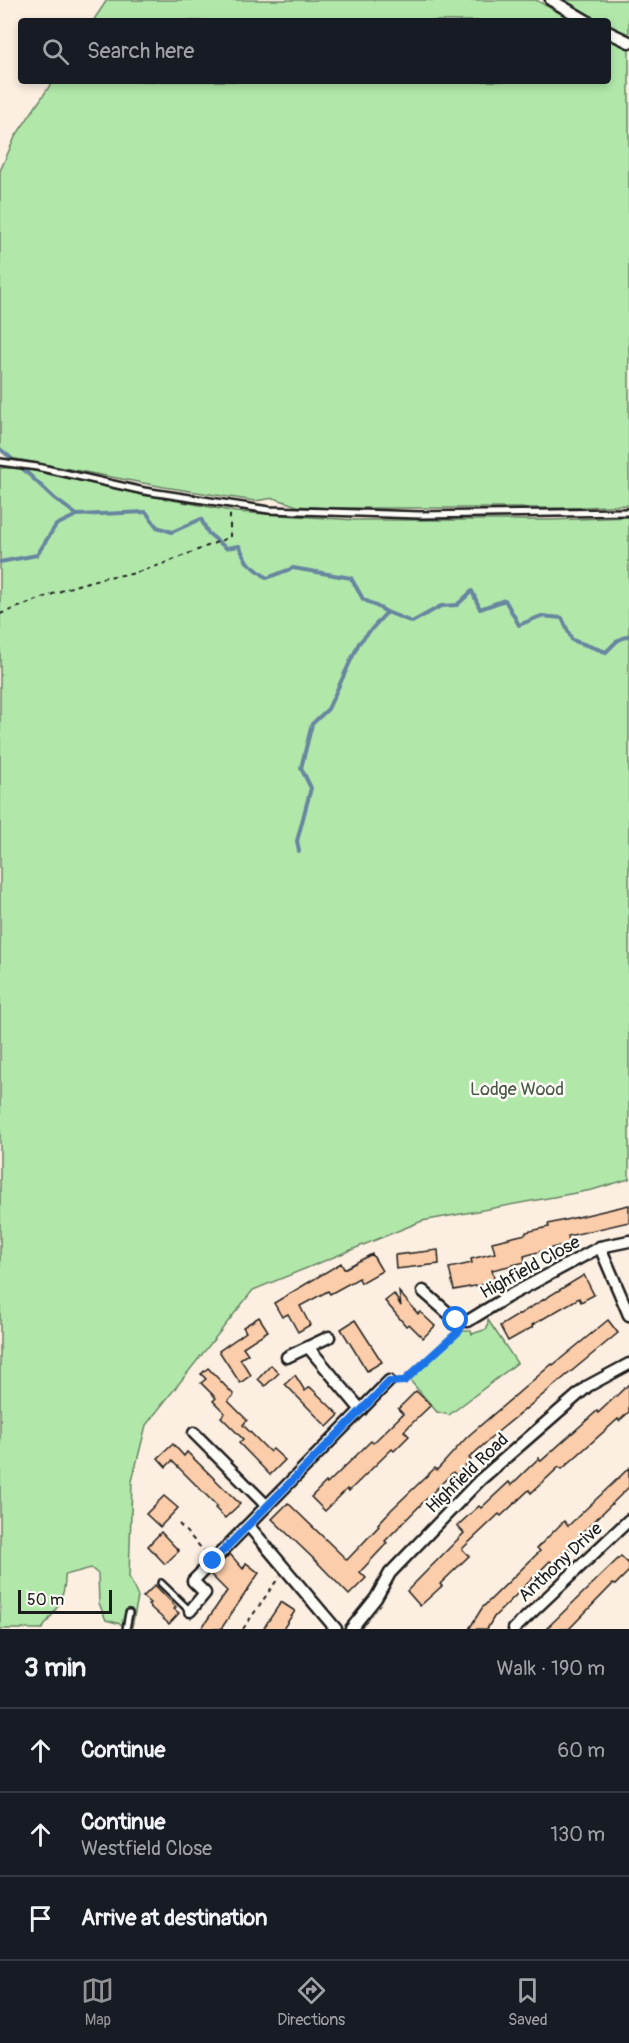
<!DOCTYPE html>
<meta charset="utf-8">
<style>
:root{--surface:#171b24;--page:#242831;--text:#f1f3f6;--muted:#9ea1a6;--line:#363941;--accent:#919294}
body{margin:0;font-family:Pangolin,sans-serif;background:var(--page);color:var(--text)}
.scale{position:absolute;left:18px;bottom:15px;width:94px;box-sizing:border-box;padding-left:6px;border:3px solid #1c1c1c;border-top:0;font-size:16px;line-height:21px;white-space:nowrap;color:#1c1c1c;-webkit-text-stroke:4px #fdfcf7;paint-order:stroke}
.stop{position:absolute;width:18px;height:18px;margin:-14px;border:4px solid #1a73e8;border-radius:50%;background:#fff}
.stop.end{background:#1a73e8;border-color:#fff;box-shadow:0 2px 6px #0008}
.list{margin:0;padding:0;list-style:none}
h2{display:flex;justify-content:space-between;align-items:center;height:78px;margin:0;padding:0 24px;font-size:26px}
h2 small{font-size:20px;font-weight:400;color:var(--muted)}
.list li{display:grid;grid-template-columns:39px 1fr auto;gap:18px;align-items:center;box-sizing:border-box;height:84px;padding:0 24px;border-top:2px solid var(--line)}
.list b{display:block;font-size:22px;white-space:nowrap}
.list p{margin:0;font-size:20px;white-space:nowrap;color:var(--muted)}
.list em{font-size:20px;font-style:normal;color:var(--muted)}
.icon{flex:none;width:33px;height:33px;fill:none;stroke:currentColor;stroke-width:2;stroke-linecap:round;stroke-linejoin:round}
.map{position:relative;flex:none;width:629px;height:1629px;overflow:hidden}
.search{position:absolute;background:var(--surface);box-shadow:0 3px 9px #0003;left:18px;right:18px;top:18px;height:66px;display:flex;align-items:center;gap:15px;box-sizing:border-box;padding:0 21px;border-radius:6px;color:var(--muted);font-size:22px}
.sheet{height:330px;background:var(--surface)}
nav{display:flex;justify-content:space-around;align-items:center;box-sizing:border-box;height:84px;border-top:2px solid var(--line);background:var(--surface);font-size:16px;color:var(--muted)}
nav a{display:grid;justify-items:center;gap:3px}
nav .on{color:var(--accent)}
.map>svg:first-child{display:block}
.green{fill:#b1e8aa;stroke:#668263;stroke-width:1.5}
.lines{fill:none;stroke-linecap:round;stroke-linejoin:round}
.stream{stroke:#67869f;stroke-width:4}
.building{fill:#fbcdaa;stroke:#1c1c1c;stroke-width:1.5}
.service-casing{stroke:#1c1c1c;stroke-width:10}
.minor-casing{stroke:#1c1c1c;stroke-width:15}
.path{stroke:#1c1c1c;stroke-width:2;stroke-dasharray:4.5 4.5;stroke-linecap:butt}
.service{stroke:#fdfcf7;stroke-width:5}
.minor{stroke:#fdfcf7;stroke-width:10}
.route{stroke:#1a73e8;stroke-width:8}
.labels{text-anchor:middle;stroke-width:5;stroke-linejoin:round;paint-order:stroke}
.park-label{font-size:18px;fill:#495947;stroke:#fdfcf7}
.street-label{font-size:18px;fill:#1c1c1c;stroke:#fdfcf7}
</style>
<div class="map">
<svg width="629" height="1629" viewBox="0 0 629 1629">
<rect width="100%" height="100%" fill="#fceee0"/>
<filter id="ink" filterUnits="userSpaceOnUse"><feTurbulence type="fractalNoise" baseFrequency=".0167" numOctaves="2"/><feDisplacementMap in="SourceGraphic" scale="12" xChannelSelector="R" yChannelSelector="G"/><feConvolveMatrix kernelMatrix="1 2 1 2 8 2 1 2 1" color-interpolation-filters="sRGB"/></filter>
<g filter="url(#ink)">
<g class="green">
<polygon points="107,0 536,0 575,21 93,21"/>
<polygon points="561,0 629,0 629,36 608,26 608,21 597,21"/>
<polygon points="608,37 629,46 629,505 564,508 329,508 297,506 274,498 255,501 164,487 11,458 0,449 0,171 15,137 53,81 608,81"/>
<path d="M0,468H22L125,491L236,512L355,520H552L629,517V1179L592,1190L422,1221L253,1290L146,1425L132,1481L129,1577L138,1597L132,1627L106,1620L99,1603L98,1574L91,1568L65,1575C66,1597 55,1612 42,1629H0Z"/>
<polygon points="488,1320 517,1363 449,1415 437,1412 408,1378 459,1331 471,1331 472,1334 487,1329"/>
</g>
<g class="lines">
<g class="stream">
<polyline points="0,449 11,458"/>
<polyline points="22,468 54,498 77,515"/>
<polyline points="0,562 37,555 56,525 77,515 146,512 157,527 172,532 201,519 208,533 226,548 239,546 247,562 267,578 293,568 351,578 363,599 387,612 412,622 441,606 457,605 472,591 480,609 505,600 519,625 541,616 562,618 572,640 606,652 617,641 629,635"/>
<polyline points="299,851 297,841 311,788 301,768 312,724 328,709 359,643 387,612"/>
</g>
</g>
<g class="building">
<polygon points="629,1205 629,1222 568,1236 569,1243 524,1256 525,1262 492,1270 495,1282 454,1290 449,1268 472,1263 471,1259 495,1253 492,1242 526,1234 526,1232 549,1227 548,1224"/>
<polygon points="438,1250 439,1264 396,1269 395,1255"/>
<polygon points="372,1254 382,1271 361,1283 359,1278 330,1294 328,1291 300,1306 310,1325 298,1332 288,1314 282,1317 274,1303 341,1263 344,1269"/>
<polygon points="584,1275 594,1295 581,1302 579,1298 532,1325 533,1327 508,1341 500,1326"/>
<polygon points="399,1292 418,1314 420,1312 435,1326 423,1338 409,1324 406,1326 385,1301 394,1294 401,1306"/>
<polygon points="259,1317 268,1331 243,1347 248,1354 240,1359 251,1375 240,1383 219,1351 246,1332 243,1327"/>
<polygon points="355,1320 382,1362 367,1371 341,1329"/>
<polygon points="608,1320 618,1333 500,1430 469,1458 471,1460 456,1475 453,1472 385,1541 387,1543 360,1572 366,1578 349,1595 317,1562 272,1519 288,1503 347,1560 379,1526 378,1524 392,1509 435,1468 437,1470 467,1437 552,1364 553,1365"/>
<polygon points="271,1365 279,1373 265,1386 258,1379"/>
<polygon points="208,1368 234,1395 228,1401 247,1420 243,1425 270,1452 273,1449 285,1460 270,1475 239,1443 243,1439 221,1417 225,1413 213,1401 216,1398 201,1383 206,1379 201,1374"/>
<polygon points="295,1375 305,1391 310,1387 339,1415 327,1427 285,1384"/>
<polygon points="629,1384 629,1412 619,1421 618,1419 562,1469 559,1467 531,1493 529,1490 501,1516 499,1514 462,1549 469,1556 440,1584 442,1586 420,1606 407,1591 464,1533 457,1526 479,1506 481,1508 509,1482 511,1485 539,1458 541,1461 597,1411 598,1413"/>
<polygon points="416,1391 431,1405 404,1431 409,1436 394,1451 392,1449 349,1491 347,1489 325,1511 311,1497 326,1482 327,1484 371,1441 373,1443 403,1414 398,1409"/>
<polygon points="173,1444 184,1456 187,1452 240,1504 225,1518 215,1508 217,1506 172,1461 166,1467 158,1458"/>
<polygon points="629,1468 629,1487 579,1536 581,1538 570,1550 568,1548 553,1563 550,1561 494,1617 487,1629 469,1629 482,1608 540,1551 537,1548 564,1521 568,1526"/>
<polygon points="164,1496 178,1508 160,1527 146,1514"/>
<polygon points="161,1532 179,1551 165,1564 148,1546"/>
<polygon points="230,1554 243,1569 246,1563 259,1573 221,1629 201,1629 227,1591 210,1574"/>
<polygon points="621,1556 629,1564 629,1571 615,1585 613,1584 569,1629 546,1629"/>
<polygon points="155,1585 176,1607 174,1609 179,1613 169,1624 148,1605 150,1603 143,1597"/>
<polygon points="281,1602 295,1611 283,1629 263,1629"/>
</g>
<g class="lines">
<g class="service-casing">
<g id="service">
<polyline points="0,462 37,467 144,491 269,510 419,515 629,512"/>
<polyline points="161,1583 190,1611"/>
<polyline points="126,1629 129,1613"/>
</g>
</g>
<g class="minor-casing">
<g id="minor">
<polyline points="551,0 587,21"/>
<polyline points="608,32 629,42"/>
<polyline points="600,1247 629,1315"/>
<polyline points="423,1291 456,1320 468,1321 507,1297 600,1247 629,1241"/>
<polyline points="308,1347 361,1410"/>
<polyline points="287,1357 329,1337"/>
<polyline points="194,1433 267,1506"/>
<polyline points="248,1525 336,1629"/>
<polyline points="190,1611 205,1593 193,1581 389,1381"/>
<polyline points="351,1629 376,1598 390,1573 480,1480 588,1386 629,1364"/>
<polyline points="514,1629 629,1520"/>
</g>
</g>
<g class="path">
<polyline points="0,614 74,586 106,577 131,574 160,565 230,537 230,513"/>
<polyline points="400,1381 404,1381 459,1331"/>
<polyline points="179,1524 205,1552"/>
<polyline points="243,1629 279,1577"/>
</g>
<use href="#service" class="service"/>
<use href="#minor" class="minor"/>
</g>
</g>
<g class="lines" filter="url(#ink)">
<polyline class="route" points="213,1561 389,1382 404,1381 459,1331 463,1321 456,1320"/>
</g>
<g class="labels">
<g class="park-label">
<text x="517" y="1095">Lodge Wood</text>
</g>
<g class="street-label">
<text transform="translate(530 1267) rotate(-29)" y="6">Highfield Close</text>
<text transform="translate(467 1473) rotate(-44)" y="6">Highfield Road</text>
<text transform="translate(560 1562) rotate(-43)" y="6">Anthony Drive</text>
</g>
</g>
</svg>
<div class="scale">50 m</div>
<div class="stop" style="left:456px;top:1320px"></div>
<div class="stop end" style="left:213px;top:1561px"></div>
<div class="search"><svg class="icon" aria-label="search" viewBox="0 0 24 24"><circle cx="10" cy="10" r="6"/><path d="M15 15l6 6"/></svg>Search here</div>
</div>
<section class="sheet">
<h2>3 min<small>Walk · 190 m</small></h2>
<ul class="list">
<li><svg class="icon" aria-label="ahead" viewBox="0 0 24 24"><path d="M12 20V5M6 11l6-6 6 6"/></svg><div><b>Continue</b></div><em>60 m</em></li>
<li><svg class="icon" aria-label="ahead" viewBox="0 0 24 24"><path d="M12 20V5M6 11l6-6 6 6"/></svg><div><b>Continue</b><p>Westfield Close</p></div><em>130 m</em></li>
<li><svg class="icon" aria-label="arrive" viewBox="0 0 24 24"><path d="M6 21V4h12l-3 4 3 4H6"/></svg><div><b>Arrive at destination</b></div></li>
</ul>
</section>
<nav>
<a class="on"><svg class="icon" aria-label="map" viewBox="0 0 24 24"><path d="M3 6l6-2 6 2 6-2v14l-6 2-6-2-6 2zM9 4v14M15 6v14"/></svg>Map</a>
<a><svg class="icon" aria-label="directions" viewBox="0 0 24 24"><path d="M12 3l9 9-9 9-9-9zM9 14v-3h6M13 9l2 2-2 2"/></svg>Directions</a>
<a><svg class="icon" aria-label="saved" viewBox="0 0 24 24"><path d="M7 4h10v16l-5-4-5 4z"/></svg>Saved</a>
</nav>
